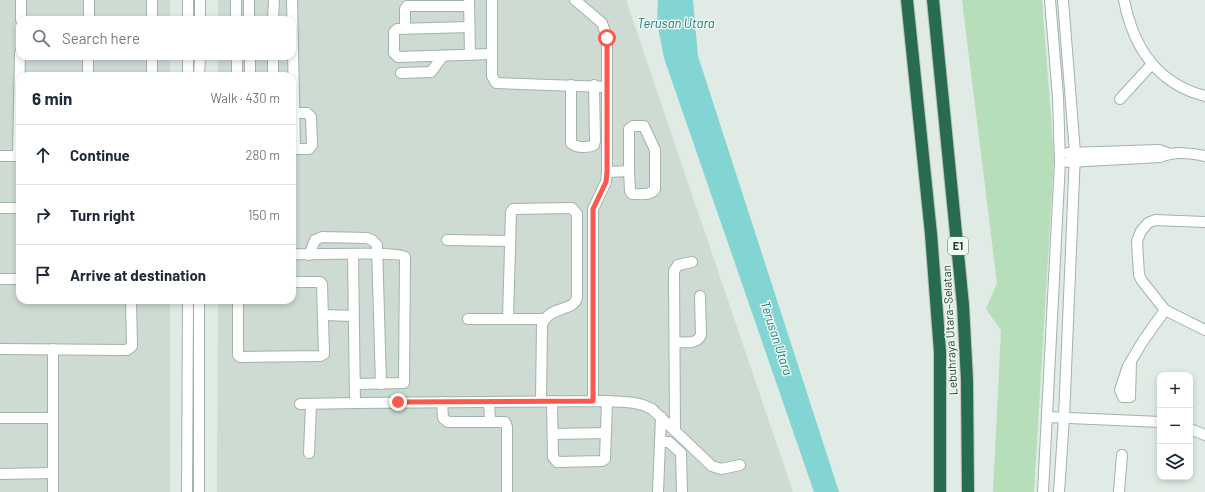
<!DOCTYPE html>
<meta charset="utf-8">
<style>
:root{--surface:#fff;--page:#f2f2f3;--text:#1f2937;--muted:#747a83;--line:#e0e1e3}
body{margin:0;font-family:Barlow,sans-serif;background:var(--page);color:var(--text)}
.controls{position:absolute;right:12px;bottom:12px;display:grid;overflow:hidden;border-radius:8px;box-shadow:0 2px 6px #0003}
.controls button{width:36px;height:36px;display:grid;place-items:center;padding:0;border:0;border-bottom:1px solid var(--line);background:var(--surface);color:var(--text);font:20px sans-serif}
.stop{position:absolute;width:12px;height:12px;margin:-9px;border:3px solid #fc584d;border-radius:50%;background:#fff}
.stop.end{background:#fc584d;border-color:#fff;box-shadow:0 1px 4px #0008}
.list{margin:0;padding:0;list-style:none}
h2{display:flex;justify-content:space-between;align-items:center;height:52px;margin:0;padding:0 16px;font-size:17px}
h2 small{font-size:13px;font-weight:400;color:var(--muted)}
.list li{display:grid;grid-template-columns:26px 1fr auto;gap:12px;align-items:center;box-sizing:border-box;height:60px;padding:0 16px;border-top:1px solid var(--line)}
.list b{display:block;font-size:15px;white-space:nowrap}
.list em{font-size:13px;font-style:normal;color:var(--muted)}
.icon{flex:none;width:22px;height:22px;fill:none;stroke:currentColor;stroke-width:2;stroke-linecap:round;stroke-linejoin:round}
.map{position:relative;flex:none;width:1205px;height:492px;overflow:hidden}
.search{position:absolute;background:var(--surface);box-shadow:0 2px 6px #0003;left:16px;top:16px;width:280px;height:44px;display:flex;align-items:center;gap:10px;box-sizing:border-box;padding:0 14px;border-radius:12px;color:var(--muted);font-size:15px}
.panel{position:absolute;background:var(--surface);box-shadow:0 2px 6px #0003;left:16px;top:72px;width:280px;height:232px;border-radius:12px}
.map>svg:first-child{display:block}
.built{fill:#cddbd2}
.green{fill:#b6deba}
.water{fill:#82d5d3}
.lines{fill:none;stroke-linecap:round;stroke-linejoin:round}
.minor-casing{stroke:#a2b3aa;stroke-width:12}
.highway-casing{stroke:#bcc5c1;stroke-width:14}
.minor{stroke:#fff;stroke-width:10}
.highway{stroke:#296b51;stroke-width:12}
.route{stroke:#fc584d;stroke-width:5}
.labels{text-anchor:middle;stroke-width:3;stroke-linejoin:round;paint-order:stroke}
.shield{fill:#eff8f2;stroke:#5d756a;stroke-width:1}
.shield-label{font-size:11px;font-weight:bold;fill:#1f3d2f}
.street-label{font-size:12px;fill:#1f3d2f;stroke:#eff8f2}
.water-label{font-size:13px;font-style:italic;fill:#157c7b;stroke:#eff8f2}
</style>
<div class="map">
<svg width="1205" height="492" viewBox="0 0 1205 492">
<rect width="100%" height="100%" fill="#dfebe4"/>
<g class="built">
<polygon points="0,0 170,0 170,20 20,20 20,56 170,56 170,76 20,76 20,300 170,300 170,492 0,492"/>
<polygon points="218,0 626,0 793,492 217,492 218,300 292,300 292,76 218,76 218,56 292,56 292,20 218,20"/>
</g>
<polygon class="green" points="962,0 1042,0 1054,157 1034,492 993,492 1001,330 986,309 997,283"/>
<polygon class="water" points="658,0 693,0 698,56 839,492 814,492 664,58 657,22"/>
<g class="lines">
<g class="minor-casing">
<g id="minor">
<polyline points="152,0 152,20"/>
<polyline points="188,0 188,20"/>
<polyline points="236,0 236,20"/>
<polyline points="249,0 249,20"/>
<polyline points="292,0 295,149"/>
<polyline points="469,0 470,55"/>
<polyline points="492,0 492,76 496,83 606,87"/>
<polyline points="575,0 602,23 607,38 607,172 606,182 593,209 593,401"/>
<path d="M1124,0C1133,46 1157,84 1205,96"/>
<polyline points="21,20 21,0"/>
<polyline points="89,20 89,0"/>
<polyline points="200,20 200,0"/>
<polyline points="273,20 274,0"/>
<polyline points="469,27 397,29 394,32 394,53 398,57 492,54"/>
<polyline points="405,28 405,9 407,6 469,6"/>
<polyline points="152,56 152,76"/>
<polyline points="188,56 188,76"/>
<polyline points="237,56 237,76"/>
<polyline points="250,56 250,76"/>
<polyline points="401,73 431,72 442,57"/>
<polyline points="88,76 88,56"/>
<polyline points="199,76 200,56"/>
<polyline points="273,76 273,56"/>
<path d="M571,85V143C576,148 588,148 594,145L595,141L594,85"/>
<polyline points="1120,99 1152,64"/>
<polyline points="292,149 309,149 312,145 311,117 307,113 295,113"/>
<polyline points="1068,153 1159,150 1170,154"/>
<polyline points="0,156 20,156"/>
<polyline points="18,156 20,53"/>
<path d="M1068,162L1160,157C1175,151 1189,153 1205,156"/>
<path d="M607,172L629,171V129L633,126H644L655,150V189C651,196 640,194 632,194L630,191L629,171"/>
<polyline points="0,208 20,208"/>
<polyline points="1205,222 1155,220 1148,223 1141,231 1137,241 1139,275 1142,281 1165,310 1205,330"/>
<polyline points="447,240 509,241"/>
<path d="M292,254C307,255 400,251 405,257L404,383L355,384"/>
<path d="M353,254L355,403L607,401C623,402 637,401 652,409L712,466L721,469L740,465"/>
<polyline points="309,255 315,240 322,237 367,238 372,240 377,245 381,384"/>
<polyline points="0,279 20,279"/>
<polyline points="238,300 238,355 240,357 320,356 324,354 322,284 320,282 292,282"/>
<polyline points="324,315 353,316"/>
<polyline points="468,319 544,319"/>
<path d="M508,319L511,212L513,209L572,208L577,214V298C573,312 549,305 542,325L541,401"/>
<path d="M675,342C684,342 697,345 701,335L700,296"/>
<polyline points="0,349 127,350 132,346 131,300"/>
<polyline points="1131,361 1130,397 1123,397 1120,390 1128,366 1143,341 1165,310"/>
<polyline points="552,401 553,457 557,462 602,461 605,459 607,401"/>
<polyline points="442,402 443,418 448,422 505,422 507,427 507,492"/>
<polyline points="489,402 490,421"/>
<polyline points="300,404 355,403"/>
<polyline points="1047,417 1160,422"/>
<polyline points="0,418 53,418"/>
<polyline points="1190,429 1205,435"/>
<polyline points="675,431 674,271 678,265 692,262"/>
<polyline points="553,434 606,433"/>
<polyline points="660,442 669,442 681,453 682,492"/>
<polyline points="309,453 311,404"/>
<polyline points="0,474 53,473"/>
<polyline points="53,492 53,349"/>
<polyline points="187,492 188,300"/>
<polyline points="199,492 199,300"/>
<polyline points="658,492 661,417"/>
<polyline points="1043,492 1060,162 1058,97 1050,0"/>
<polyline points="1059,492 1064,418 1075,153 1063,0"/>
<polyline points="1119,492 1122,455"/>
</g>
</g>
<g class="highway-casing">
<g id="highway">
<polyline points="907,0 931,234 940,352 940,492"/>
<polyline points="933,0 963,305 967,380 968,492"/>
</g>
</g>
<use href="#minor" class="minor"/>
<use href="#highway" class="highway"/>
</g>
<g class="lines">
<polyline class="route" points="398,402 593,401 593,209 606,182 607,172 607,38"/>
</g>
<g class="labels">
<rect class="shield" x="948" y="237" width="20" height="18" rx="3"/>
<g class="shield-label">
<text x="958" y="250">E1</text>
</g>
<g class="street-label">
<text transform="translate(950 330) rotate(-93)" y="4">Lebuhraya Utara–Selatan</text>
</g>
<g class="water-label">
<text x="676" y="28">Terusan Utara</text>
<text transform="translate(777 338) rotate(72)" y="5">Terusan Utara</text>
</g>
</g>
</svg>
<div class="controls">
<button>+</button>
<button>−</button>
<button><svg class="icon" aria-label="layers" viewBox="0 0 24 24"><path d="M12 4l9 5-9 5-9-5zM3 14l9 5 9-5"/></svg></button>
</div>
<div class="stop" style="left:607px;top:38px"></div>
<div class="stop end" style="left:398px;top:402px"></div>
<div class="search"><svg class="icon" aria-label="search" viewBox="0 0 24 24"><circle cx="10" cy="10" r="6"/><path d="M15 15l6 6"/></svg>Search here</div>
<section class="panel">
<h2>6 min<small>Walk · 430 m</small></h2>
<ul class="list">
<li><svg class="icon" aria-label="ahead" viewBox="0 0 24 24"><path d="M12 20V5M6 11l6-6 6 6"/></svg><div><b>Continue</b></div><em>280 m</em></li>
<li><svg class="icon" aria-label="right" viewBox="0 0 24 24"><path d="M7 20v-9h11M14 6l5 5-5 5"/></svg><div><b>Turn right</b></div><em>150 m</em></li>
<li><svg class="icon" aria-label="arrive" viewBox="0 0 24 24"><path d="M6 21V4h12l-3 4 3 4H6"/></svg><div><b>Arrive at destination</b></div></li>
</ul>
</section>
</div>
